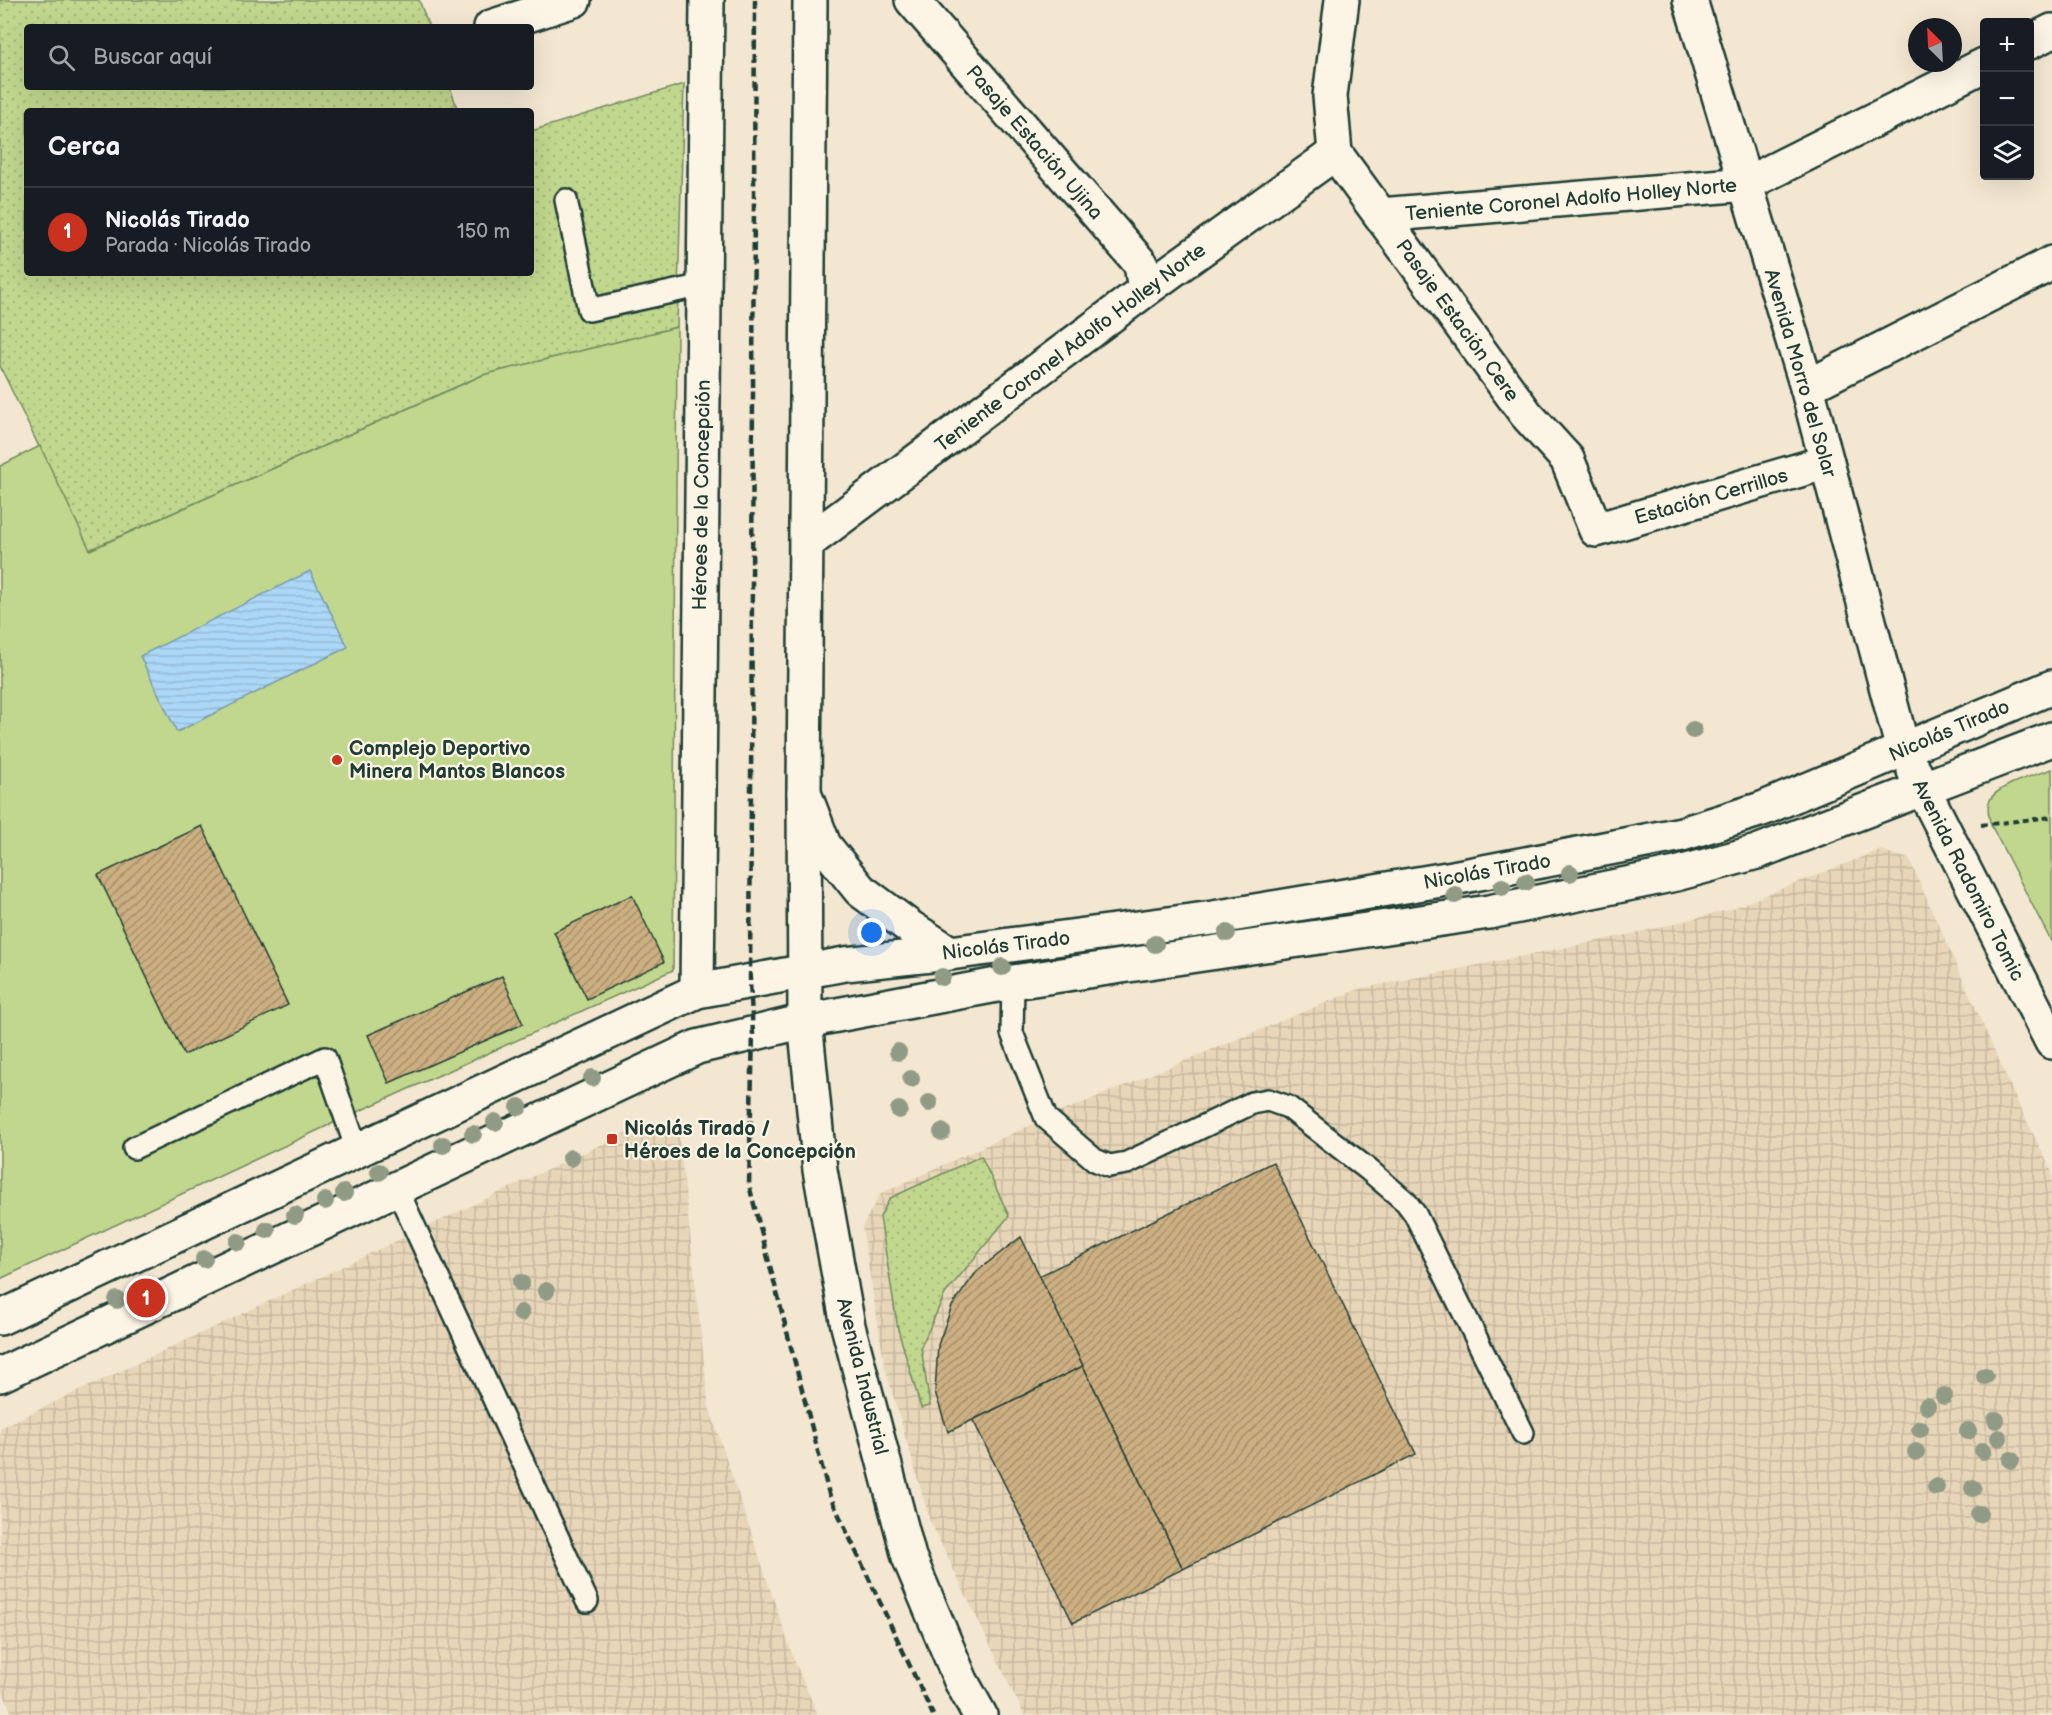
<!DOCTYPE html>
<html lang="es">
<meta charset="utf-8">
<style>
:root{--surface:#171b24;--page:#242831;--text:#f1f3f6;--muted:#9ea1a6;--line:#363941;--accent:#c8321e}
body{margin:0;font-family:"Balsamiq Sans",sans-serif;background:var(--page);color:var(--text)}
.controls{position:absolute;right:18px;top:18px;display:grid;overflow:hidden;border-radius:6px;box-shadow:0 6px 24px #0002}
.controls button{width:54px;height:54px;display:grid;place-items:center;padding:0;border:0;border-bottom:2px solid var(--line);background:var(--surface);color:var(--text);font:30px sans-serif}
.compass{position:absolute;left:1908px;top:18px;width:54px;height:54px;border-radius:50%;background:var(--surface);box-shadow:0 6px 24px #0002;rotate:336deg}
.you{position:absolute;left:872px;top:933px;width:21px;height:21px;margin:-15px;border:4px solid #fff;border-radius:50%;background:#1a73e8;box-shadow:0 0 0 9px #1a73e833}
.badge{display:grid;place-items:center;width:39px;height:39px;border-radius:50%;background:var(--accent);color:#fff;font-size:20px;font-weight:700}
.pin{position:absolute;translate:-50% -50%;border:3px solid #fff;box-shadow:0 2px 6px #0006}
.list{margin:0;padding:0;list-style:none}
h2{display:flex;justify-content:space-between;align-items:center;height:78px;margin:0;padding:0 24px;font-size:26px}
h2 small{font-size:20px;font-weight:400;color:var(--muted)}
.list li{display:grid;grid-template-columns:39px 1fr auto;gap:18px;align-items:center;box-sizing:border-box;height:90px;padding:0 24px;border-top:2px solid var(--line)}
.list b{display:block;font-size:22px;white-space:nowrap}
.list p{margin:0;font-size:20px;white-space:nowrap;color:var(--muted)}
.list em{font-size:20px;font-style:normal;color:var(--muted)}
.icon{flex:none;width:33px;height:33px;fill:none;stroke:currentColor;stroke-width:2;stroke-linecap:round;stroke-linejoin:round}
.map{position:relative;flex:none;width:2052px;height:1715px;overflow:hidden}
.search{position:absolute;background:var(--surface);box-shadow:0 6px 24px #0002;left:24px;top:24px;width:510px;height:66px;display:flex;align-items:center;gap:15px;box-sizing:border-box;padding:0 21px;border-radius:6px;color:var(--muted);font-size:22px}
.panel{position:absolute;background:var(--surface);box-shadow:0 6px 24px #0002;left:24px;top:108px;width:510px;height:168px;border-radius:6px}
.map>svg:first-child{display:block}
.industrial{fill:url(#industrial-grid)}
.grass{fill:url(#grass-dots);stroke:#708a60;stroke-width:1.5}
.green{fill:#c1d78d;stroke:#708a60;stroke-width:1.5}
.water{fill:url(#water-rules);stroke:#7499a9;stroke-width:1.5}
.building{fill:url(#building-hatch);stroke:#1f3d34;stroke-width:1.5}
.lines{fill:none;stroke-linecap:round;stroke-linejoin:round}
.service-casing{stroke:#1f3d34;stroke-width:26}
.minor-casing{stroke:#1f3d34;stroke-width:38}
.tertiary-casing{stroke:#1f3d34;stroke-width:38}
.secondary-casing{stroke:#1f3d34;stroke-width:38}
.path{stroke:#1f3d34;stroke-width:4;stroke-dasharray:6 4.5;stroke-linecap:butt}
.service{stroke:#fcf5e5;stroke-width:21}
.minor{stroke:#fcf5e5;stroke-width:33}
.tertiary{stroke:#fcf5e5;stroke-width:33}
.secondary{stroke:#fcf5e5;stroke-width:33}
.rail{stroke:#1f3d34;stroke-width:4.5;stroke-dasharray:9 4.5;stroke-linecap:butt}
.tree{fill:#909b85}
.poi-dot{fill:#c8321e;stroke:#fcf5e5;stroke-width:2}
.labels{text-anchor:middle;stroke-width:4.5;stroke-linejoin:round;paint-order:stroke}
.street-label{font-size:20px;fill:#1f3d34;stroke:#fcf5e5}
.poi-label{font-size:20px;font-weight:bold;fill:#1f3d34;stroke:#fcf5e5;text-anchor:start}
</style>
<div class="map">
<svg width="2052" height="1715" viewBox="0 0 2052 1715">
<defs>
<pattern id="industrial-grid" width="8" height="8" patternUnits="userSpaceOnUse" patternTransform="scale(1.5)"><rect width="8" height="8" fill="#e8d6b9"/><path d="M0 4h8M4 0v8" fill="none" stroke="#c7b9a0"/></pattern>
<pattern id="grass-dots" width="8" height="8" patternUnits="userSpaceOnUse" patternTransform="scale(1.5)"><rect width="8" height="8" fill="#c1d78d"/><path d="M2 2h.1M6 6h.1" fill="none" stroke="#a5b97a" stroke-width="1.8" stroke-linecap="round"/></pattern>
<pattern id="water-rules" width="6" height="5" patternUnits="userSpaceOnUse" patternTransform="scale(1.5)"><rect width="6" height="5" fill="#acd7f7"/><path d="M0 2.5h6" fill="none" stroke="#94b9d4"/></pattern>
<pattern id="building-hatch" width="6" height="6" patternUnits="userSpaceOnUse" patternTransform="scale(1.5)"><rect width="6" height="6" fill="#cdb082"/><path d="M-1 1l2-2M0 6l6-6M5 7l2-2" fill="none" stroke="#a6906b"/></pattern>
</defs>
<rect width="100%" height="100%" fill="#f3e7d1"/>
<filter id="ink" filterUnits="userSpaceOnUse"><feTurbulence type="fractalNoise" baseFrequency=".0167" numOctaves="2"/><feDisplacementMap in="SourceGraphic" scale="12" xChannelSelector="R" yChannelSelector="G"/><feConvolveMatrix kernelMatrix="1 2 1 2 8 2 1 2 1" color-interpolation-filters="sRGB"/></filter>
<g filter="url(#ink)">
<g class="industrial">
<polygon points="1880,850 1909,859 2017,1101 2052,1172 2052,1715 1024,1715 930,1521 885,1367 862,1227 880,1194 1046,1118 1359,989 1632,934 1728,910"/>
<polygon points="649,1122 679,1135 709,1407 794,1660 818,1715 13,1715 0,1686 0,1428"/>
</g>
<g class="grass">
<polygon points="0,0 419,0 429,27 27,27 27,87 450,87 458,111 27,111 27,273 531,273 531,131 684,84 677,327 483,375 89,550 0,366"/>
<polygon points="981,1156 1009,1216 945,1294 921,1347 930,1406 921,1408 898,1329 880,1217 890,1198"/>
</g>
<g class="green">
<polygon points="677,327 673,970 344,1118 0,1279 0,466 40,446 90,550 483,375"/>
<path d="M2052,769V943L1991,825C1989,818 1987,809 1989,802C1995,785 2036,775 2052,769Z"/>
</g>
<polygon class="water" points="310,571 348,647 177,732 140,656"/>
<g class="building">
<polygon points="202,826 288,1005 184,1055 98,875"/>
<polygon points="632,895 664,962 587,999 554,932"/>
<polygon points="502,976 523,1024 389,1083 368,1035"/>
<polygon points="1273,1162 1416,1454 1183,1569 1039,1276"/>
<polygon points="1021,1237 1083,1366 948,1432 935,1392 938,1345 952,1306 977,1271"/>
<polygon points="1083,1366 1183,1569 1073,1623 973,1420"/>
</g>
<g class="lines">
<g class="service-casing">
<g id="service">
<polyline points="566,200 589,310 703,285"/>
<polyline points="1013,982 1012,1033 1046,1118 1095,1160 1109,1166 1127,1163 1252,1103 1268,1100 1288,1107 1370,1171 1406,1202 1415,1214 1523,1433"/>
<polyline points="134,1148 325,1058 357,1150"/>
<polyline points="397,1189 587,1601"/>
</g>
</g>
<g class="minor-casing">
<g id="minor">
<polyline points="912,0 1141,264 1145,290"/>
<polyline points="1342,0 1330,96 1335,153 1526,414 1567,459 1596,530 1827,462"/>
<polyline points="1690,0 1807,387 1903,750"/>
<polyline points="491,27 574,0"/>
<polyline points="2030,42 2052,31"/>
<polyline points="1381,215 1746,184 1984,65"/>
<polyline points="1807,387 2052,263"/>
<polyline points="807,543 1145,290 1335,153"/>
<polyline points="805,1021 820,1170 848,1326 909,1557 961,1681 980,1715"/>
</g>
</g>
<g class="tertiary-casing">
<g id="tertiary">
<polyline points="697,991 707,0"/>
<polyline points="805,1021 804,793 810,0"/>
</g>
</g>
<g class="secondary-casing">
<g id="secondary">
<polyline points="1914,771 2052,1042"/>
<polyline points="804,793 824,845 860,890 911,928 950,953"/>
<polyline points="0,1318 697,991 845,964 950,953 1213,918 1453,878 1682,834 1762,809 2052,687"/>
<polyline points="0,1375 697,1047 805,1021 1013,982 1489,912 1676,874 1757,852 2052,739"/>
</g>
</g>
<polyline class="path" points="1981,825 2052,817"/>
<use href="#service" class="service"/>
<use href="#minor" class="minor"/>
<use href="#tertiary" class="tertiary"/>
<use href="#secondary" class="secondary"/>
<polyline class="rail" points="755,0 750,982 753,1034 749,1185 829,1494 933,1715"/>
</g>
<g class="tree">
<circle cx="1693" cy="730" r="9"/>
<circle cx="1570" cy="873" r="9"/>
<circle cx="1526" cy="882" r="9"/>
<circle cx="1502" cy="887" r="9"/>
<circle cx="1455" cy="895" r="9"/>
<circle cx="1227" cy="933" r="9"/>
<circle cx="1155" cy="944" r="9"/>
<circle cx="1002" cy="967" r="9"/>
<circle cx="942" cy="977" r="9"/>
<circle cx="898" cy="1052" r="9"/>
<circle cx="592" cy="1078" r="9"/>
<circle cx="911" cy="1079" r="9"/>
<circle cx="929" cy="1103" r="9"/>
<circle cx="519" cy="1107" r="9"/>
<circle cx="899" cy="1110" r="9"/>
<circle cx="495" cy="1122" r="9"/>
<circle cx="942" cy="1132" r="9"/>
<circle cx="473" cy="1134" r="9"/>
<circle cx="443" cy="1145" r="9"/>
<circle cx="571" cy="1158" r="9"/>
<circle cx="379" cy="1172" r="9"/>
<circle cx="344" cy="1193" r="9"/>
<circle cx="325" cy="1201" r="9"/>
<circle cx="295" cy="1215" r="9"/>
<circle cx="267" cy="1230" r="9"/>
<circle cx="238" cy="1242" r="9"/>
<circle cx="204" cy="1259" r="9"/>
<circle cx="521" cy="1283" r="9"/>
<circle cx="546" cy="1291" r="9"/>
<circle cx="117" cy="1300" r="9"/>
<circle cx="521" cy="1313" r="9"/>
<circle cx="1985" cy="1376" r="9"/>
<circle cx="1944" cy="1396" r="9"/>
<circle cx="1927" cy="1406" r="9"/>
<circle cx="1996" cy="1420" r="9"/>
<circle cx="1920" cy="1429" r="9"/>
<circle cx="1968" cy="1431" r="9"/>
<circle cx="1999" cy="1438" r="9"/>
<circle cx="1983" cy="1451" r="9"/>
<circle cx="1916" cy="1452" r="9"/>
<circle cx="2011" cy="1460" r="9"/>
<circle cx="1936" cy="1487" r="9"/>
<circle cx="1973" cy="1488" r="9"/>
<circle cx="1979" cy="1514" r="9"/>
</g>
</g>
<g class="poi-dot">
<circle cx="337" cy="760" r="6"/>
<rect x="606" y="1133" width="12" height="12" rx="3"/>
</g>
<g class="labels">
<g class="street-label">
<text transform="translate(1035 142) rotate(49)" y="7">Pasaje Estación Ujina</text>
<text transform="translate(1571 199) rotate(-5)" y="7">Teniente Coronel Adolfo Holley Norte</text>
<text transform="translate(1458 320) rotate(54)" y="7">Pasaje Estación Cere</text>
<text transform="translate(1070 347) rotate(-37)" y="7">Teniente Coronel Adolfo Holley Norte</text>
<text transform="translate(1801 373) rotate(74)" y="7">Avenida Morro del Solar</text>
<text transform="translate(701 495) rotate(-89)" y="7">Héroes de la Concepción</text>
<text transform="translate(1711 496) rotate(-16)" y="7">Estación Cerrillos</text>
<text transform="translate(1949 730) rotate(-23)" y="7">Nicolás Tirado</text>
<text transform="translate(1487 871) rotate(-10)" y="7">Nicolás Tirado</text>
<text transform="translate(1969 880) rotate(63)" y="7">Avenida Radomiro Tomic</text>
<text transform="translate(1006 945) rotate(-7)" y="7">Nicolás Tirado</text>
<text transform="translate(863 1376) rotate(76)" y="7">Avenida Industrial</text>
</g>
<g class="poi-label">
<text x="349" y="755">Complejo Deportivo<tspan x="349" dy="23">Minera Mantos Blancos</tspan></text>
<text x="624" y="1135">Nicolás Tirado /<tspan x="624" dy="23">Héroes de la Concepción</tspan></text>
</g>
</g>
</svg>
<div class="controls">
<button>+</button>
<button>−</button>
<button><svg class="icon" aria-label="layers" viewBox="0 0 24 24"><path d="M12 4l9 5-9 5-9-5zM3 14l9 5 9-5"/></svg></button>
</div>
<svg class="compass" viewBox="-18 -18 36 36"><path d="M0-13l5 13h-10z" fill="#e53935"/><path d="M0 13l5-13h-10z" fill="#9ea1a6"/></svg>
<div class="you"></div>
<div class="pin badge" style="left:146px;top:1298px">1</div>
<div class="search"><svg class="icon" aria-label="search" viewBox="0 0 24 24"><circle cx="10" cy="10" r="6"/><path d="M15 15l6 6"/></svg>Buscar aquí</div>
<section class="panel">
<h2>Cerca<small></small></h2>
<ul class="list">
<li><span class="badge">1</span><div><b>Nicolás Tirado</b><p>Parada · Nicolás Tirado</p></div><em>150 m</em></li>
</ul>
</section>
</div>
